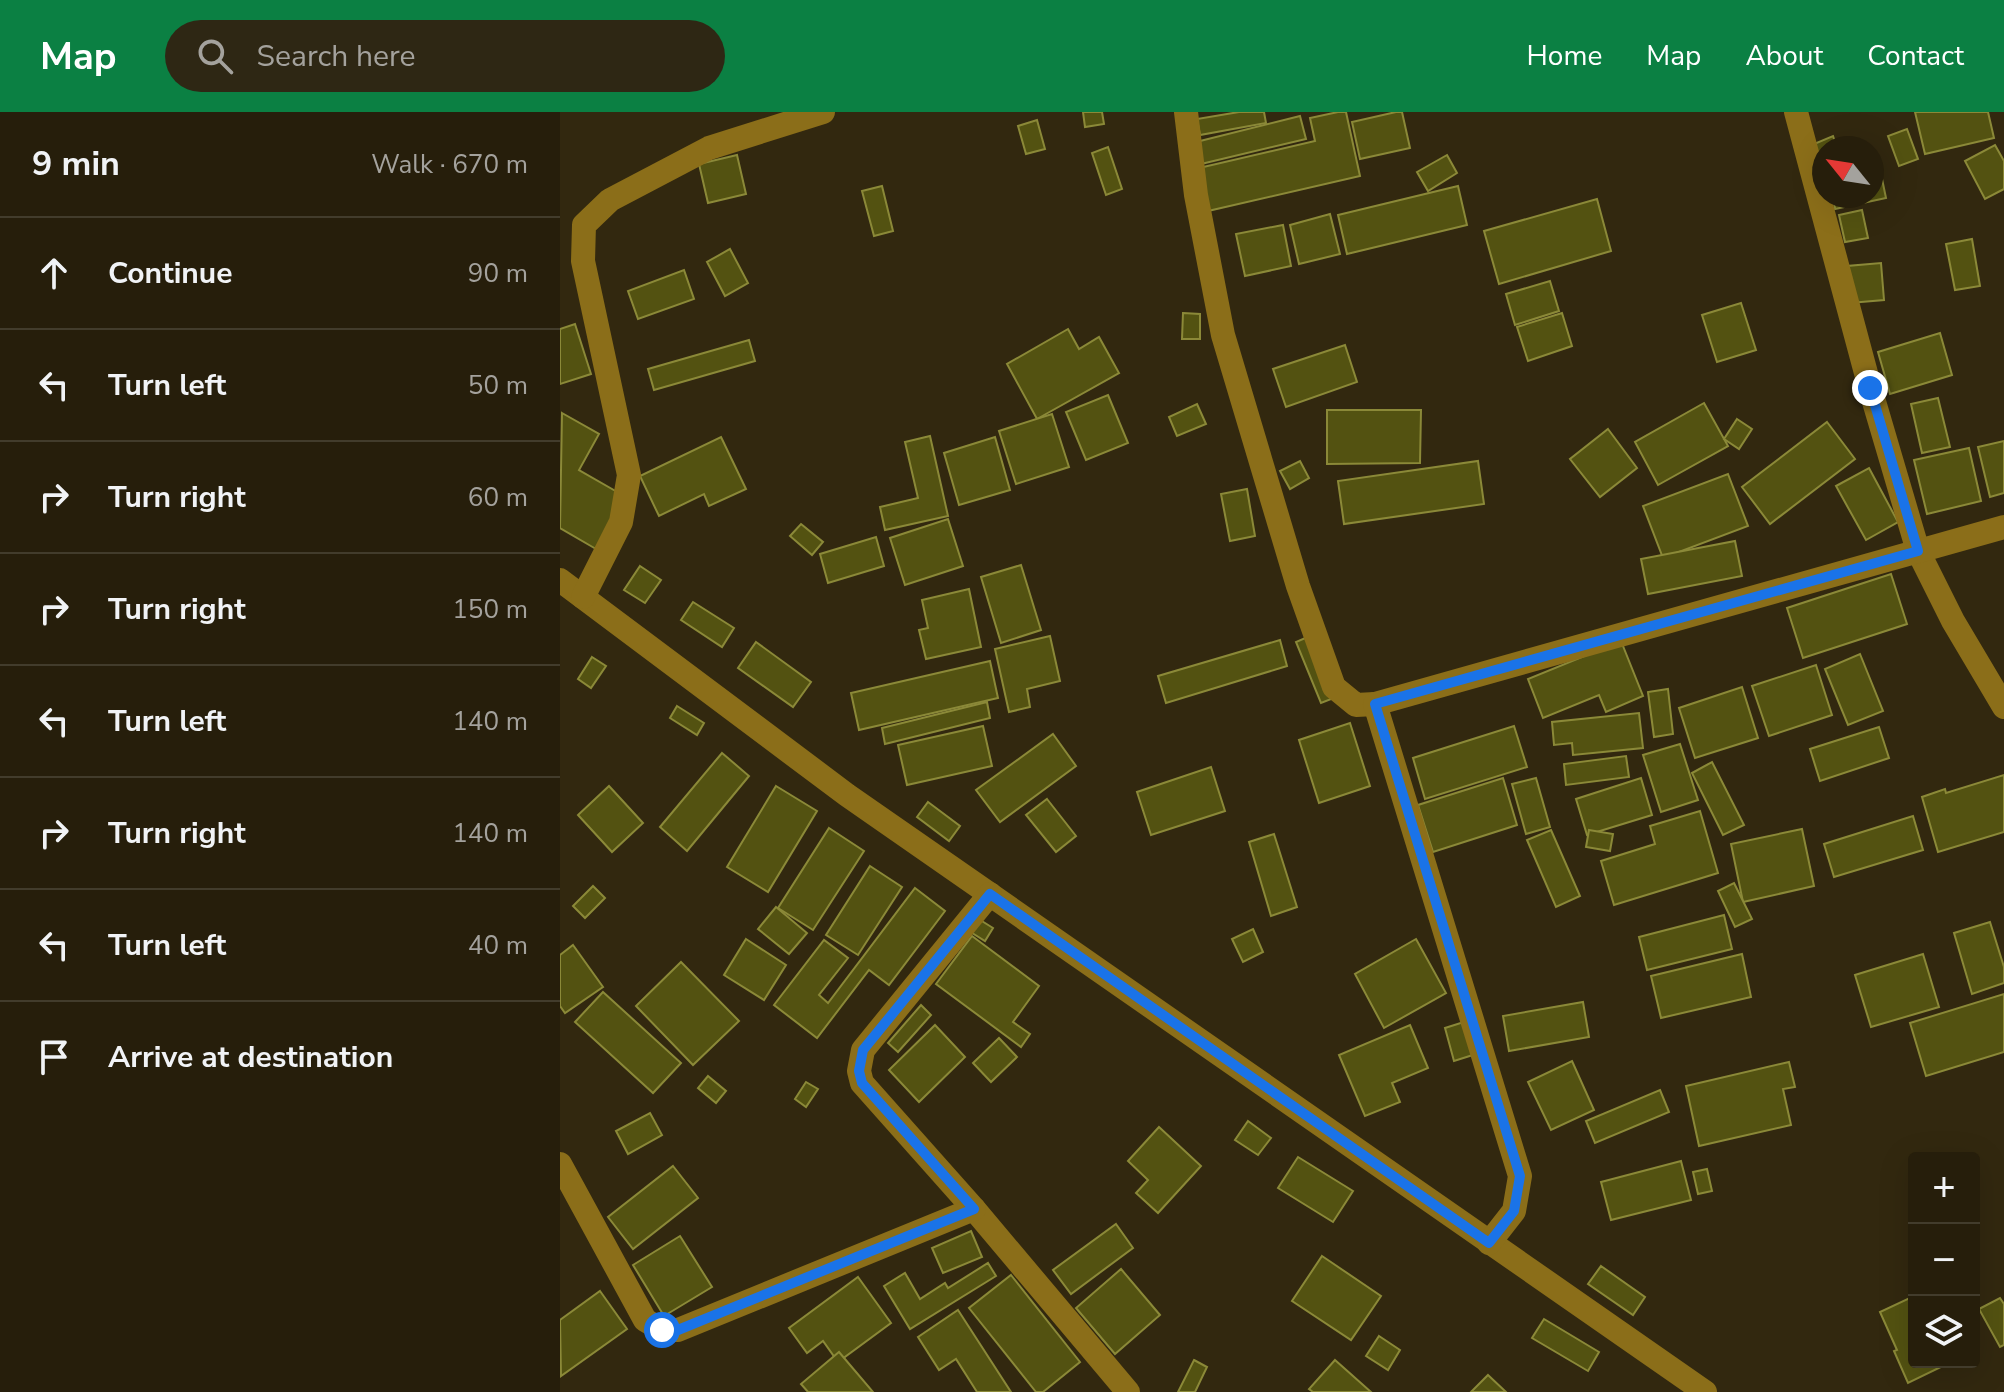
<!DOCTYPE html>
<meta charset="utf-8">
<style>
:root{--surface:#261e0b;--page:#2e2714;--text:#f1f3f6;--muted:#a4a29d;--line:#423c2c;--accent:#0b8043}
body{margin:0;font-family:"Nunito Sans",sans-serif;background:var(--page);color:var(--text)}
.controls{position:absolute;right:24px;bottom:24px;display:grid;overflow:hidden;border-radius:8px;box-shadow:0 8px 32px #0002}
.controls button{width:72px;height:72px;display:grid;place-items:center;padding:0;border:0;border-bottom:2px solid var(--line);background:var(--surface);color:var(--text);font:40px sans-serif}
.compass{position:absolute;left:1252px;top:24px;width:72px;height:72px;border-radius:50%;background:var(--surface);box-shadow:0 8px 32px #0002;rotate:300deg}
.stop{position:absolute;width:24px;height:24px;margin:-18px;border:6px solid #1a73e8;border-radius:50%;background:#fff}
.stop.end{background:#1a73e8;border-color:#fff;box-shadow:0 2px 8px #0008}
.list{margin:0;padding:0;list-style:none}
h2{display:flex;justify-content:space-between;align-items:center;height:104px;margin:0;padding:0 32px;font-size:34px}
h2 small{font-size:26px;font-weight:400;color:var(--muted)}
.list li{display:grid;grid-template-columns:52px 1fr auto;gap:24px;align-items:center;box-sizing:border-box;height:112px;padding:0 32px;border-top:2px solid var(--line)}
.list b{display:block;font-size:30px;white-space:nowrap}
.list em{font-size:26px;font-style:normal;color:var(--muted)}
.icon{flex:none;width:44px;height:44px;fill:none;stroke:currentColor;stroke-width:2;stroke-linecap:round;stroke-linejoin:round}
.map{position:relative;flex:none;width:1444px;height:1280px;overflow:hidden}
header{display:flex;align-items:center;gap:48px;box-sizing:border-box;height:112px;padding:0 40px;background:var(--accent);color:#fff}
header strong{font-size:38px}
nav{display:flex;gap:44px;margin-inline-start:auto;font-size:28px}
.search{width:560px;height:72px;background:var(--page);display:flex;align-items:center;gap:20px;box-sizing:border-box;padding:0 28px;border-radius:44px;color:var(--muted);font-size:30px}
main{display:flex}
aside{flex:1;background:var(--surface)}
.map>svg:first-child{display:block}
.building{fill:#535211;stroke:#8b8938;stroke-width:2}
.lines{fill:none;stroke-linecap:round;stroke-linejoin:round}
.street{stroke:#8b6e19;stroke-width:24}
.route{stroke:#1a73e8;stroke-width:10}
</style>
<header>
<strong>Map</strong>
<div class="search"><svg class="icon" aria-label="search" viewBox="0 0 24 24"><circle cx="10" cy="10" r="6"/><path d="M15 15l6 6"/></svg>Search here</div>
<nav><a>Home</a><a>Map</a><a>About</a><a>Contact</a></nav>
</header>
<main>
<aside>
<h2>9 min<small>Walk · 670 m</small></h2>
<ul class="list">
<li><svg class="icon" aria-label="ahead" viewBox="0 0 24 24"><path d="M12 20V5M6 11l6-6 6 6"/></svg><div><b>Continue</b></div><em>90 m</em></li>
<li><svg class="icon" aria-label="left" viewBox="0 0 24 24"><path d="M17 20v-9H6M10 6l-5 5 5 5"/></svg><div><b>Turn left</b></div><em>50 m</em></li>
<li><svg class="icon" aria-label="right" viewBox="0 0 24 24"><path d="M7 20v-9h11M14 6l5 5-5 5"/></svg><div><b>Turn right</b></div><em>60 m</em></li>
<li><svg class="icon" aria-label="right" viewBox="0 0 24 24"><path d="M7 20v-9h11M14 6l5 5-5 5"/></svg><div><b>Turn right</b></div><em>150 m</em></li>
<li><svg class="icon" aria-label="left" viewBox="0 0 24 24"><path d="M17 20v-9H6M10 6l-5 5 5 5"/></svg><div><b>Turn left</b></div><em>140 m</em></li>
<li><svg class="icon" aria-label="right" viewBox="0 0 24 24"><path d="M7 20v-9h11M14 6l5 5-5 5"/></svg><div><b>Turn right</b></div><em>140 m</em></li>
<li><svg class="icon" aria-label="left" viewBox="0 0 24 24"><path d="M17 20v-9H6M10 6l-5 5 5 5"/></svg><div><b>Turn left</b></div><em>40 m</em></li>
<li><svg class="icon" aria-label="arrive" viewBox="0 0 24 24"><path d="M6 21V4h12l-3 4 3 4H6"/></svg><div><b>Arrive at destination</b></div></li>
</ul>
</aside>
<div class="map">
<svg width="1444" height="1280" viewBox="0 0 1444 1280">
<rect width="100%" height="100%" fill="#32280f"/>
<g class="building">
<polygon points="523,0 542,0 544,12 525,15"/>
<polygon points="679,0 704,0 706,11 640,23 637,7"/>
<polygon points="778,0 786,0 800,64 648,99 639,56 755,29 750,6"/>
<polygon points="836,0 842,0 850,36 800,47 792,10"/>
<polygon points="1355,0 1428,0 1434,26 1365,42"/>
<polygon points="740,4 746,27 641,52 636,30"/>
<polygon points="477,8 485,37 466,42 458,14"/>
<polygon points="1347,17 1358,47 1339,54 1328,24"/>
<polygon points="1273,24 1277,36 1264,36 1264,60 1254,32"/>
<polygon points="1435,33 1444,49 1444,77 1425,87 1405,49"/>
<polygon points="548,35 562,77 546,83 532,41"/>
<polygon points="177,43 186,82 148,91 139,52"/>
<polygon points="887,43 897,61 868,79 857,60"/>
<polygon points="1321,62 1326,86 1275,97 1273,84 1312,84 1312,64"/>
<polygon points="322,74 333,119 314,124 302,79"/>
<polygon points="898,74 907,113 787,142 778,103"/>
<polygon points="1037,87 1051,139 939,172 924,119"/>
<polygon points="1302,98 1308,126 1285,130 1279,103"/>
<polygon points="770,102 780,142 739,152 730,113"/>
<polygon points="723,113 731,154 685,164 676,122"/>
<polygon points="1412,127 1420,174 1395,178 1386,132"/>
<polygon points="170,137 188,171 165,184 147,150"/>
<polygon points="1321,151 1324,188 1290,191 1287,154"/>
<polygon points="124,158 134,187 78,207 68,179"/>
<polygon points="990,169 999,199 955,213 946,182"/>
<polygon points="1181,191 1196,238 1157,250 1142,203"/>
<polygon points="623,201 640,202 640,227 622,227"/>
<polygon points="1002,201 1012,234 968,249 957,215"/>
<polygon points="15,212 31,262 0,272 0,217"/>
<polygon points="508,217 519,237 539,225 559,261 477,307 447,252"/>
<polygon points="1380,221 1392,263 1330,282 1318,240"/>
<polygon points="189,228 195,249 94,278 88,257"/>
<polygon points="785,233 797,270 726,295 713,257"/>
<polygon points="548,283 568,331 526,348 506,300"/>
<polygon points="1378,286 1390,335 1362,341 1351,292"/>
<polygon points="1144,291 1168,334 1098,373 1075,330"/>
<polygon points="637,292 646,312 617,324 609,305"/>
<polygon points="767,298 861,298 860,351 767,352"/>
<polygon points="2,301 39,322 19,358 66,385 36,437 0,416"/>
<polygon points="492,302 509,355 456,372 439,319"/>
<polygon points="1177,307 1192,317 1179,337 1164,327"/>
<polygon points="1267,310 1295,347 1210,412 1182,375"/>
<polygon points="1048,317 1077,356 1040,385 1010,347"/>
<polygon points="370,324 388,404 325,418 320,395 358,386 345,330"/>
<polygon points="161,325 186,377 149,394 144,382 99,404 80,364"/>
<polygon points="435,325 450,378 399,393 384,341"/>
<polygon points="1444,329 1444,381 1430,385 1418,335"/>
<polygon points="1409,336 1421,389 1367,402 1354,348"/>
<polygon points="740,349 749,366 730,377 720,359"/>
<polygon points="918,349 924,392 784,412 778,369"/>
<polygon points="1309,356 1338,410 1306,428 1276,374"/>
<polygon points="1168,362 1188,414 1103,446 1083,394"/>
<polygon points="687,377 695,424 670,429 661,382"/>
<polygon points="388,407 403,454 345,473 330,426"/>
<polygon points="241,412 263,430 252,443 230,424"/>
<polygon points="316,425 324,454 268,471 260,442"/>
<polygon points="1175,429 1182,464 1088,482 1081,447"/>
<polygon points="461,453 481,518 441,531 421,465"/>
<polygon points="80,454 101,468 85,491 64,478"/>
<polygon points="1331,462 1347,512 1243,546 1227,496"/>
<polygon points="409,477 421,535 366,547 359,518 368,516 362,488"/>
<polygon points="133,490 174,516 162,535 121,508"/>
<polygon points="759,520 784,582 761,591 736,530"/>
<polygon points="490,524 500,569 467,577 470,595 449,600 435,537"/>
<polygon points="720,528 727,554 606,591 598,564"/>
<polygon points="1061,529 1083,584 1046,600 1039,583 983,606 968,567"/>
<polygon points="196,530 251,570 233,595 178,556"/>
<polygon points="1300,542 1323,599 1288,613 1265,557"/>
<polygon points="32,545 46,554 31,576 18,567"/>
<polygon points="430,549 438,586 299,618 291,581"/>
<polygon points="1256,553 1272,603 1209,624 1192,574"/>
<polygon points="1182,575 1198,626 1135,646 1119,596"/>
<polygon points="1108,577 1113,622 1094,625 1088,580"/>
<polygon points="427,590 430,606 325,632 322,616"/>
<polygon points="117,594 144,611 137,623 110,606"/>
<polygon points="1079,601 1083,636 1013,643 1012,631 994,633 992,610"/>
<polygon points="790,611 810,674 759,691 739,628"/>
<polygon points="423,614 432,654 347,673 338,633"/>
<polygon points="954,614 967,655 865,687 853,646"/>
<polygon points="1319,615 1329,646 1260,669 1250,637"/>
<polygon points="493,622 516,654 440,710 416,678"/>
<polygon points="1120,632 1138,688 1101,700 1083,643"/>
<polygon points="162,641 189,664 127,739 100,715"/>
<polygon points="1066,644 1069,665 1006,673 1004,652"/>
<polygon points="1152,650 1184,713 1163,723 1132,661"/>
<polygon points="651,655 665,699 591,723 577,680"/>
<polygon points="1444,663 1444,720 1378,740 1362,685 1385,677 1386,681"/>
<polygon points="943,666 957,713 873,740 858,693"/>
<polygon points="976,666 990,715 966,722 952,672"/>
<polygon points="1081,666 1092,703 1027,723 1016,687"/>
<polygon points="49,674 83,711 52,740 18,703"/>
<polygon points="216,674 257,699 208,780 167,755"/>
<polygon points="487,687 516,724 496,740 466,703"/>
<polygon points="368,690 400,714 389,729 357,705"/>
<polygon points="1140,699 1158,761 1054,793 1041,749 1095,732 1090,714"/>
<polygon points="1353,704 1363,738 1274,765 1264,732"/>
<polygon points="269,716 304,739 253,818 218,796"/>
<polygon points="1242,717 1254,774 1183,790 1171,732"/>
<polygon points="991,718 1020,784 996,795 967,728"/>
<polygon points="1029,718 1053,722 1050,739 1026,735"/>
<polygon points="714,722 737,795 711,804 689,730"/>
<polygon points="310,754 342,775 298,843 266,823"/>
<polygon points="1174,771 1192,807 1175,815 1158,779"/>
<polygon points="33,774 45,786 25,806 13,794"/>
<polygon points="355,776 385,799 329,873 309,858 257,926 214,893 264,828 288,846 259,883 268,891"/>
<polygon points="216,795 247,821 229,842 198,817"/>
<polygon points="1164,803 1172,837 1087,858 1079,825"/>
<polygon points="417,806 433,816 425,829 409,819"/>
<polygon points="1430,810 1444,855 1444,871 1412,882 1394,821"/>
<polygon points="693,817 703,840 683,850 672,827"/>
<polygon points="412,824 479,874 453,910 470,922 461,935 376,872"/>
<polygon points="186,827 226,853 204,888 164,863"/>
<polygon points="856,827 886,881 824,916 795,862"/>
<polygon points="13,833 43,875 5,901 0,894 0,843"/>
<polygon points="1182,842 1191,885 1101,906 1091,864"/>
<polygon points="1363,842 1379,895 1311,915 1295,863"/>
<polygon points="121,850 179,909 133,953 76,894"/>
<polygon points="43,880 121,951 93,981 15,910"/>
<polygon points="1444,882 1444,940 1366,964 1350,911"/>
<polygon points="1023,890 1029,925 949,939 943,904"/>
<polygon points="361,893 371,903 338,940 328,931"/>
<polygon points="907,909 916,942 894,949 885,916"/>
<polygon points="375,913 405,945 359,990 329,958"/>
<polygon points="850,913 868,956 832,971 840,990 805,1004 779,943"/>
<polygon points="439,926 457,945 431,970 413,951"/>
<polygon points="1012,949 1034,998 991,1018 968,970"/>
<polygon points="1229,950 1235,975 1223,977 1231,1013 1139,1034 1126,974"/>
<polygon points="148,964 166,979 156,991 138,976"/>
<polygon points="246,970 258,977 246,995 235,987"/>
<polygon points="1100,978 1109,1000 1035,1031 1026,1009"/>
<polygon points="90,1001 102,1023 68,1042 56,1019"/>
<polygon points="688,1009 711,1026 698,1043 675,1028"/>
<polygon points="599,1015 641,1054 598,1101 576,1081 588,1068 568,1049"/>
<polygon points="738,1045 793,1079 773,1110 718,1076"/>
<polygon points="1121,1049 1131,1088 1051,1108 1041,1070"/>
<polygon points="113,1054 138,1086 73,1137 48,1105"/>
<polygon points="1147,1057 1152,1079 1138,1082 1133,1060"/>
<polygon points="556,1112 573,1136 511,1182 493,1158"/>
<polygon points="411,1119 422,1145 383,1161 372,1136"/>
<polygon points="120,1124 152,1175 104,1204 73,1153"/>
<polygon points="762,1144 821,1184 791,1228 732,1189"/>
<polygon points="428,1151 436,1164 350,1217 324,1174 345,1161 360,1187 385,1171 388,1176"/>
<polygon points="1041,1154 1085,1185 1073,1203 1028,1172"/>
<polygon points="561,1157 600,1203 555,1242 516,1196"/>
<polygon points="451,1163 520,1250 483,1280 476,1280 409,1196"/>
<polygon points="298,1165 331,1211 278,1250 263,1229 247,1241 229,1216"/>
<polygon points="40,1179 67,1217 1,1264 0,1208"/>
<polygon points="1354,1184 1354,1250 1386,1250 1387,1252 1348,1271 1334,1239 1337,1238 1320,1200"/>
<polygon points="1440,1186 1444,1192 1444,1233 1440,1235 1419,1197"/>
<polygon points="398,1198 451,1280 417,1280 396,1247 379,1258 358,1225"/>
<polygon points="984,1207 1039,1240 1028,1259 972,1226"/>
<polygon points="819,1224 840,1238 828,1258 806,1244"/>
<polygon points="279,1240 313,1280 248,1280 241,1272"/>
<polygon points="634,1248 647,1255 635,1280 618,1280"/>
<polygon points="775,1248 811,1280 753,1280 749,1277"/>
<polygon points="928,1263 946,1280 911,1280"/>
</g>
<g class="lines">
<g class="street">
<polyline points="626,0 636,83 663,223 738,474 774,575 796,593 815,592"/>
<polyline points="1236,0 1310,276 1358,439 1393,509 1444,595"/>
<polyline points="0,468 287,683 1145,1280"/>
<polyline points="23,485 61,410 69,363 23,149 24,113 50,88 149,36 263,0"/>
<polyline points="430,782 303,938 299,959 302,971 414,1097 568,1280"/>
<polyline points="0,1052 85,1208 102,1218 118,1218 414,1097"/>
<polyline points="929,1131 954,1099 960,1064 815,592 1444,415"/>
</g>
</g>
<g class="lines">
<polyline class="route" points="102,1218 118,1218 414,1097 302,971 299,959 303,938 430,782 929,1131 954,1099 960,1064 815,592 1358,439 1310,276"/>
</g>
</svg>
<div class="controls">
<button>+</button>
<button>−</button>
<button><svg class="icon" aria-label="layers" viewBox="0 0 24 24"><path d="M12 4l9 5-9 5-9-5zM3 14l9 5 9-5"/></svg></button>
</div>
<svg class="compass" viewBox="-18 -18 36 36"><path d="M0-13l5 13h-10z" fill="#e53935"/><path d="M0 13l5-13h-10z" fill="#a4a29d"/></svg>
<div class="stop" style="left:102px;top:1218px"></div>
<div class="stop end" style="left:1310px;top:276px"></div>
</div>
</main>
